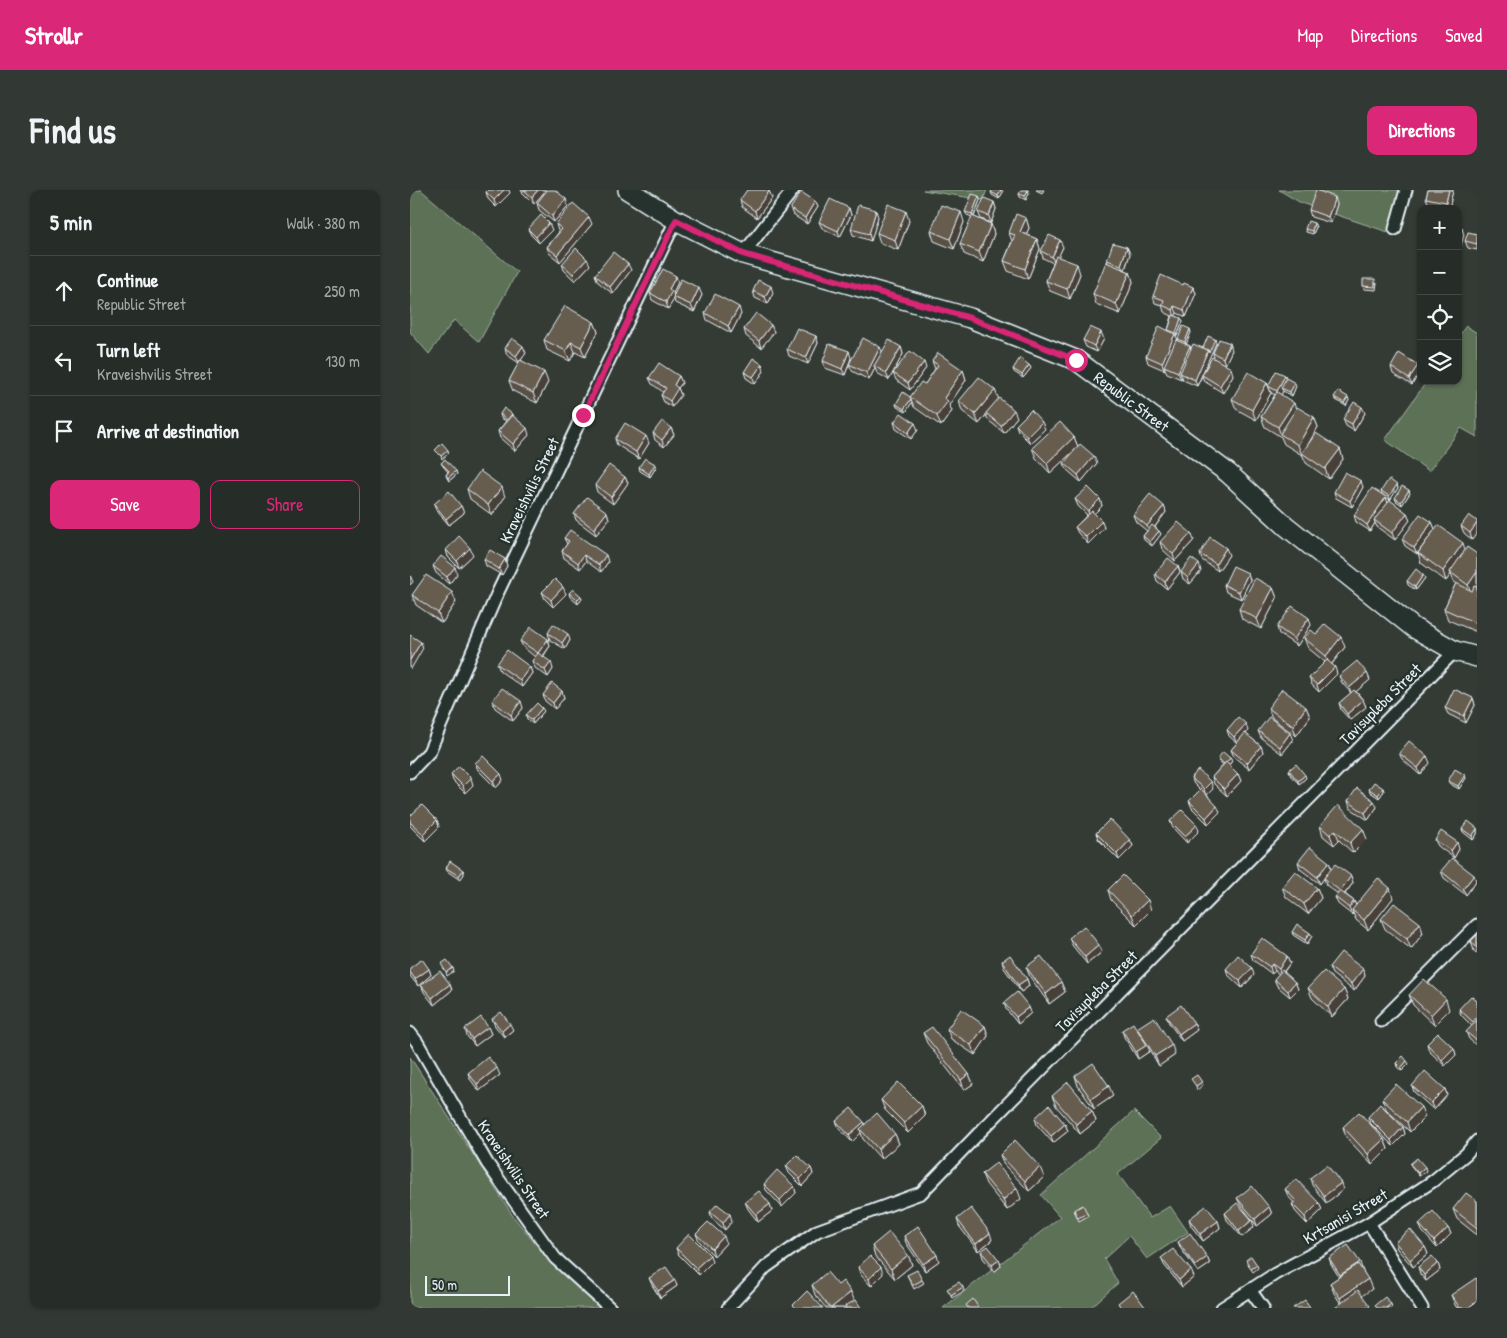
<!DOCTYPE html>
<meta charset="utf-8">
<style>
:root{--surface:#262c27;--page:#323833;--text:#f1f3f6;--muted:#a4a7a7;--line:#424844;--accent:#db2777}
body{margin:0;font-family:"Patrick Hand",sans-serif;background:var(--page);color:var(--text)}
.controls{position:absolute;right:15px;top:15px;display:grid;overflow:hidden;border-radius:10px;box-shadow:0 1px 4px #0004}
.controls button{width:45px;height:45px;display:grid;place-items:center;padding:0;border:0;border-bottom:1px solid var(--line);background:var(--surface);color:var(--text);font:25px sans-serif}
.scale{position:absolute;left:15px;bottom:12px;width:85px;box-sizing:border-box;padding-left:5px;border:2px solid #e8f1f8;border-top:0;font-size:14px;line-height:18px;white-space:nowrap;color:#e8f1f8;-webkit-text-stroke:4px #26332d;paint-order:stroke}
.stop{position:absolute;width:15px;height:15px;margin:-11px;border:4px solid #db2777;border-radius:50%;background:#fff}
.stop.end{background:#db2777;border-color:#fff;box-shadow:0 1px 5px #0008}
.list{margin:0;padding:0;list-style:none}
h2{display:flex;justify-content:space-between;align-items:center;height:65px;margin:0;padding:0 20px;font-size:21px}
h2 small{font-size:16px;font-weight:400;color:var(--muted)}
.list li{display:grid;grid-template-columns:32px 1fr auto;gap:15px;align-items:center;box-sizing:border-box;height:70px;padding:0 20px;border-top:1px solid var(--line)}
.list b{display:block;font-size:19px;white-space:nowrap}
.list p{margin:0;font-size:16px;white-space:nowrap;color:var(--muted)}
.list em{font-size:16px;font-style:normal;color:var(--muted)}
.actions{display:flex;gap:10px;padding:15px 20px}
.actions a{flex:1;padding:11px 0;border:1px solid var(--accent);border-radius:10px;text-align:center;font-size:18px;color:var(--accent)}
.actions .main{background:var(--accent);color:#fff}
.icon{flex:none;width:28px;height:28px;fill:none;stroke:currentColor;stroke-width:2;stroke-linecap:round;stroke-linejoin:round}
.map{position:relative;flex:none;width:1067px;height:1118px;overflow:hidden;border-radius:10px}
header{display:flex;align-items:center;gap:30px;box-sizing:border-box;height:70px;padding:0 25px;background:var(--accent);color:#fff}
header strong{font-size:24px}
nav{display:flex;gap:28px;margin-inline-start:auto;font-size:18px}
.intro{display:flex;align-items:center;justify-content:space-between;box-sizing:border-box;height:120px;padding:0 30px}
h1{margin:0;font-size:35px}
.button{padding:12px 22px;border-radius:10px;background:var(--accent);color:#fff;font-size:18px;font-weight:700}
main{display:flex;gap:30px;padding:0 30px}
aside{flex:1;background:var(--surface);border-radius:10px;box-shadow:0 1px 4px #0004}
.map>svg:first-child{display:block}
.green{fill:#5c7155;stroke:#a2b1a6}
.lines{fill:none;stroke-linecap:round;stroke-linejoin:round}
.minor-casing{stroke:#e8f1f8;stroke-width:15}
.primary-casing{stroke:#e8f1f8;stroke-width:22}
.minor{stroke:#26332d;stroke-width:11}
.primary{stroke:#26332d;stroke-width:19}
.wall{fill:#585045;stroke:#e8f1f8}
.shaded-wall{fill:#474138;stroke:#e8f1f8}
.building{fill:#665d50;stroke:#e8f1f8}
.route{stroke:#db2777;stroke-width:6}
.labels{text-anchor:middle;stroke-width:5;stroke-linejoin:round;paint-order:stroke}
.street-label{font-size:16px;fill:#e8f1f8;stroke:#26332d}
</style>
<header>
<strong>Strollr</strong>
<nav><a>Map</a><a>Directions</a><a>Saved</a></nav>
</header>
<div class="intro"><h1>Find us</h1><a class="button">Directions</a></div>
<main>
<aside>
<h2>5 min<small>Walk · 380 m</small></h2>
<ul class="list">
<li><svg class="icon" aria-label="ahead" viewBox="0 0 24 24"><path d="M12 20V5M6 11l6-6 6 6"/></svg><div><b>Continue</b><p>Republic Street</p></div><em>250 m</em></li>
<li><svg class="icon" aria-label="left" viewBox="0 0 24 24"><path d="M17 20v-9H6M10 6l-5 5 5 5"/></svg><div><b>Turn left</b><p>Kraveishvilis Street</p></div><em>130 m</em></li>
<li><svg class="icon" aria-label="arrive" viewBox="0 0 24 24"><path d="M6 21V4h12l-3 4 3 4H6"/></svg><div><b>Arrive at destination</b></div></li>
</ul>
<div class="actions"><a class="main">Save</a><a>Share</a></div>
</aside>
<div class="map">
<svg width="1067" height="1118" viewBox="0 0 1067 1118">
<rect width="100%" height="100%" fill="#333b34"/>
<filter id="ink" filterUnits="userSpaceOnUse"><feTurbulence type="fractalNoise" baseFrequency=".02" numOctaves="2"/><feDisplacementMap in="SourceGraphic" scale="10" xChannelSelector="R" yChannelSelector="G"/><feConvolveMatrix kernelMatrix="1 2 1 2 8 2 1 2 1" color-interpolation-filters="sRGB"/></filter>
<g filter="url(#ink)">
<g class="green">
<polygon points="0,0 11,0 107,82 69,152 44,130 19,164 0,142"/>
<polygon points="513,0 577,0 573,10"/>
<polygon points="869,0 990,0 978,42 891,13"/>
<polygon points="1056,136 1067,143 1067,247 1051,238 1019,281 975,250 1017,191 1048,191 1048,147"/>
<polygon points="0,867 103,1026 136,1067 194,1118 0,1118"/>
<polygon points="724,921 751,948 708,984 740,1028 760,1016 778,1042 737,1069 719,1046 694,1069 708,1093 680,1118 533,1118 650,1027 631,1005"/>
</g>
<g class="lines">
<g class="minor-casing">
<g id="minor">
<polyline points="985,39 996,0"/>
<polyline points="333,64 383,0"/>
<polyline points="0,582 19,562 88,402 266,30"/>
<polyline points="971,831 1067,735"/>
<polyline points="0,843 7,852 77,973 145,1068 200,1118"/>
<polyline points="959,1033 1012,1118"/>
<polyline points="840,1100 853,1118"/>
<polyline points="318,1118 356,1077 407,1041 511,1003 569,943 1045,461"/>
<polyline points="812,1118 865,1084 959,1033 1023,991 1056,964 1067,951"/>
</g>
</g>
<g class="primary-casing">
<g id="primary">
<path id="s1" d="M218,0L266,30L333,64L560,128L666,170L818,283L876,336L1004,438L1045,461L1067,467"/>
</g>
</g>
<use href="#minor" class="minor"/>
<use href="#primary" class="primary"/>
</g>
<g class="wall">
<polygon points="111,0 136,0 124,14 112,2"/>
<polygon points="626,0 634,0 632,3"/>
<polygon points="1018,0 1043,0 1039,19 1019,15 1016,8"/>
<polygon points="359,1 362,8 347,28 332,17 330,10"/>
<polygon points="76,2 100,3 86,17 78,9"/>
<polygon points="581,2 593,2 589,9 582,5"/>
<polygon points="619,3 616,10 610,7 609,4"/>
<polygon points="569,6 570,10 564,27 581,34 584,44 573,72 554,64 550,54 562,27 557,25 555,22"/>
<polygon points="156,9 158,16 144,32 129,20 127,13"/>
<polygon points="405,11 408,17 397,34 383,25 380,19"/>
<polygon points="584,12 586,19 581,33 571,29 568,22"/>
<polygon points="927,14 921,33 901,27 899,20"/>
<polygon points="439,18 441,25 430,47 412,38 409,32"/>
<polygon points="468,27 461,51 443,45 441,39"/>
<polygon points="616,28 619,38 616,45 627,49 630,59 618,89 598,81 594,71 602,51 599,43"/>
<polygon points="499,31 488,60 470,53 467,43"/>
<polygon points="554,32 544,59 524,51 521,41"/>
<polygon points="904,33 906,37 903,44 896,42 895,39"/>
<polygon points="146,34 182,34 150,72 139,63 137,57 149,42 148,41"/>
<polygon points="118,39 142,40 129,53 121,45"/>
<polygon points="1067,44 1067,60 1058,58 1055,51"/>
<polygon points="653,57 648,67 670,84 660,109 640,101 636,91 643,73 633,68 631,61"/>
<polygon points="717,57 720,64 715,80 720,82 723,92 710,124 686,114 683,104 698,73 697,70"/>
<polygon points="152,74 180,75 165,91 154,80"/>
<polygon points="221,80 203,104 188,92 185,85"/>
<polygon points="268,92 263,103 263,105 292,105 284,122 265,113 264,109 258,119 242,110 240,103"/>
<polygon points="967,93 966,100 954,99 953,96"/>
<polygon points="773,95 783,97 786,103 776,127 767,123 765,126 771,128 773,131 767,146 766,146 768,151 769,151 768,149 781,142 776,154 780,156 781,159 793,158 805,149 806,153 794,180 804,168 803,163 822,160 815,175 823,185 813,203 794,191 792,186 787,196 773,190 772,187 771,189 757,183 755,179 754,180 738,173 736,166 758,140 762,126 754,122 752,115 745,113 743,106"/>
<polygon points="343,101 363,103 358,114 345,108"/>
<polygon points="295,123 331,124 321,143 297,130"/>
<polygon points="184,132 188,142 175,167 165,162 160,171 137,160 134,150"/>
<polygon points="361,135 364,142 351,158 336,146 334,139"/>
<polygon points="406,146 408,153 398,174 379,166 377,159"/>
<polygon points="694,149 687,162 676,157 673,150"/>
<polygon points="491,157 493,164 479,190 467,183 465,178 459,190 442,181 439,174"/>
<polygon points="95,158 116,163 111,170 138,192 127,213 103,201 99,191 109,173 97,165"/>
<polygon points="441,168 435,185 415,178 413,171"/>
<polygon points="522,171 553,180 556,190 539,215 542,221 531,236 504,217 502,212 496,222 487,217 486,214 500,207 515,194 525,179"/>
<polygon points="352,174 354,181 345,194 336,188 334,182"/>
<polygon points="619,175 621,178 613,188 604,182 603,179"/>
<polygon points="1008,175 1010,181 1002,195 983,184 981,177"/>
<polygon points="516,178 500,200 486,190 483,183"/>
<polygon points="269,186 272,193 268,198 271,205 262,217 254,212 251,205 253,202 242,194 239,188"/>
<polygon points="876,188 886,196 882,206 873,201 871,205 886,218 904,227 908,237 896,258 930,259 933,269 919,289 896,273 892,264 892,265 874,254 871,247 855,237 851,227 865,205 861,203 858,196"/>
<polygon points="857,193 861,203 846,230 826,219 822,209"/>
<polygon points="585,200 588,208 607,227 594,243 578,230 576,225 569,234 552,221 549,211"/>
<polygon points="924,207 939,210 936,216 926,210"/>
<polygon points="955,223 944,241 936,236 933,229"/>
<polygon points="90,224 102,224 102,226 119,245 105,261 90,248 88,241 96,231 91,228"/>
<polygon points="484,232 508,240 501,249 486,239"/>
<polygon points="606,235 635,239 620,253 608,241"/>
<polygon points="261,238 264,245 254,257 245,250 243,243"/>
<polygon points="664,247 668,257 640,283 626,268 622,258"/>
<polygon points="205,249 239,253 229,269 207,255"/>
<polygon points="31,273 46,281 47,284 39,291 37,288 36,285 38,282 33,276"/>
<polygon points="654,273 687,273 671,292 657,280"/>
<polygon points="245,274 246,277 240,287 230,281 229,277"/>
<polygon points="215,287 218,293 203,314 187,302 185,295"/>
<polygon points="987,295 988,298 980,310 972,304 971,301"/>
<polygon points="953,297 942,317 926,308 924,302"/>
<polygon points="57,299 95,307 82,325 60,309"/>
<polygon points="1000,303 992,315 986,311 985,308"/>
<polygon points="665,309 690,309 692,316 684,324 692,331 694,338 678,354 668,343 665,337 677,325 668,316"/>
<polygon points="978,312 997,323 1000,330 985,350 967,337 965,333 960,341 946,332 944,325"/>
<polygon points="24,314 51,316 54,323 39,335 26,320"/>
<polygon points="754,316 756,322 745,337 749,341 751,344 742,356 734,350 733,346 737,341 726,332 723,325"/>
<polygon points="197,322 199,329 186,345 166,330 164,324"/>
<polygon points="1067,331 1062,350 1054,343 1051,336"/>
<polygon points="1022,332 1025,339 1055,360 1067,364 1067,442 1038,430 1034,419 1046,393 1044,392 1041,384 1036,391 1011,373 1008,363 1007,364 995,356 992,349"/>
<polygon points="154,348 198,372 191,382 176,371 170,379 154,368 152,361 157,354"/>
<polygon points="784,350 765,371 752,359 750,352"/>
<polygon points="36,360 63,365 49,378 38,367"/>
<polygon points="790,364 819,365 808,381 792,370"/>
<polygon points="74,369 95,369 97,376 92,385 76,376"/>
<polygon points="23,376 47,384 39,394 26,383"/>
<polygon points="768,376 770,382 757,399 747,391 745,384"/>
<polygon points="791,381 780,394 773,389 771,382"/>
<polygon points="838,383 840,390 831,409 816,402 814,395"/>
<polygon points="1015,388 1006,400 998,395 997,391"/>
<polygon points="863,398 867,408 851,439 832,429 829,419"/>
<polygon points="132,402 156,404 143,417 135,409"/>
<polygon points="159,403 172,409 168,414 160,407"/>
<polygon points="2,405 46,412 32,433 6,415"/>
<polygon points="901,435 887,456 869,444 867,437"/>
<polygon points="138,443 160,450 155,459 140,450"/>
<polygon points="906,444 935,457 922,474 927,484 909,502 902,495 899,488 915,472 898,458 894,448"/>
<polygon points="138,449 140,456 133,467 143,479 138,487 125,478 122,471 125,467 113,457 110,451"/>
<polygon points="87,474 120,477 122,483 112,497 90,481"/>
<polygon points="957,483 960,490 946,501 953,510 956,517 940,530 931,520 929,513 941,503 932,493 929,486"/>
<polygon points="152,501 154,508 145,519 135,511 133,505"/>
<polygon points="1063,508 1065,515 1056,533 1038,524 1035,518"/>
<polygon points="82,511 113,518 103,531 85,518"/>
<polygon points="896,517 900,527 886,546 862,528 858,518"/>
<polygon points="134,521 123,534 117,529 116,525"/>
<polygon points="817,540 838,541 836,544 851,556 853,562 839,579 824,567 821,560 827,553 819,546"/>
<polygon points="848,541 883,550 872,564 851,548"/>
<polygon points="989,563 1020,573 1010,585 992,569"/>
<polygon points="808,568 820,568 822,571 819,575 828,584 831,591 817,606 804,594 802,587 813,575 809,571"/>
<polygon points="65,573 93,590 86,598 68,580"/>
<polygon points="879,580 896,588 889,594 880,584"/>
<polygon points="41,584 63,595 55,603 43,591"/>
<polygon points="781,588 803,599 797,605 810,622 798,634 782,618 779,611 790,600 784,594"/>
<polygon points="1056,588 1049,599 1040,594 1038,591"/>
<polygon points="973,598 974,601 969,608 960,602 959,599"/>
<polygon points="938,611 967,617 958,630 940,618"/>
<polygon points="0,626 27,630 29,637 15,651 0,636"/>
<polygon points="760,631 789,641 777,653 763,638"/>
<polygon points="910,636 957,649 943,663 929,650 924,655 913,646"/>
<polygon points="1067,638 1067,644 1063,650 1053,642 1052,639"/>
<polygon points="686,643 720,650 723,656 709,670 688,649"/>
<polygon points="1025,650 1049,659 1044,668 1028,656"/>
<polygon points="888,672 919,672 921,678 941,686 943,693 935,704 944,711 946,715 983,708 958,740 946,730 943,723 942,725 928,714 925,707 928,704 916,695 914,688 910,694 890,679"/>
<polygon points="36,678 53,680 54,684 50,690 37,681"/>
<polygon points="1031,681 1066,691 1056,705 1034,688"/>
<polygon points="872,697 907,698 911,708 898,724 876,707"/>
<polygon points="698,700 741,720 726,735 701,710"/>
<polygon points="971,729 1013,743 1001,759 975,739"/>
<polygon points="882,742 900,743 902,746 897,754 883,745"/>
<polygon points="1067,745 1067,764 1064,761 1061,751"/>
<polygon points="659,748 692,762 677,774 662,755"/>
<polygon points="841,764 877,766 880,773 874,782 885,792 888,799 880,807 867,796 864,789 869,784 865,781 862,784 843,770"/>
<polygon points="592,771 617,789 619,796 611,802 594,778"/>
<polygon points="616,777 651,792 655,802 639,814 620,787"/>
<polygon points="919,777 953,779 955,786 944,801 922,784"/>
<polygon points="0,778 19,779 21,785 8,796 0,786"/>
<polygon points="816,779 844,785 832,798 818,785"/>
<polygon points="11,795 42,800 24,815 14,802"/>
<polygon points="898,798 934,799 938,809 922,827 902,808"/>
<polygon points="999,805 1039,820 1024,835 1003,815"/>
<polygon points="1067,811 1067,856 1059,849 1056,842 1062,836 1051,825 1049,819"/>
<polygon points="594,813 619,817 621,823 608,834 596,819"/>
<polygon points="756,826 784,833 787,840 772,851 759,833"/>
<polygon points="82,829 103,840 94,847 85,836"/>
<polygon points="575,836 578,846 565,865 541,849 537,839"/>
<polygon points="78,837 81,844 65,856 57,846 55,839"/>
<polygon points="727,838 765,865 749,876 740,861 728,869 714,847 712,840 728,841"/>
<polygon points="513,843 559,884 563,894 554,900 517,853"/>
<polygon points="1017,854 1044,858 1046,865 1035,876 1019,861"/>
<polygon points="986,873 999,874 992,881 987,877"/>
<polygon points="58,883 90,885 69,901 60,889"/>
<polygon points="665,886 703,906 684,919 668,896"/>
<polygon points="1002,896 1035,899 1037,905 1024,920 1004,902"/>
<polygon points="642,906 682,921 686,931 670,944 646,916"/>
<polygon points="972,909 1015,927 1000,942 976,919"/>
<polygon points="471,910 512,916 515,926 498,943 475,920"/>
<polygon points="958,927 993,937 995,944 983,956 960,933"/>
<polygon points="625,928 655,934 658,941 643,953 627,935"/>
<polygon points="426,931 455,934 485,944 489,954 471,969 453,949 451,943 442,952 429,938"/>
<polygon points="933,937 974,949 978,959 962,975 936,947"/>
<polygon points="590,965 634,987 619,1001 594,975"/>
<polygon points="1000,974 1016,981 1009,986 1002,977"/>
<polygon points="376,976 401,978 403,984 392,996 379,983"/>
<polygon points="572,984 611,1009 597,1020 576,994"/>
<polygon points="900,988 933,1000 916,1013 902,995"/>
<polygon points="354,994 384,996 386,1003 372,1017 356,1000"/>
<polygon points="875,999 909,1013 912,1020 897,1034 885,1021 882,1014 884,1013 878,1006"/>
<polygon points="827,1008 859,1017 862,1024 847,1036 830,1014"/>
<polygon points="1067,1011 1067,1045 1047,1029 1043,1019"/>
<polygon points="335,1012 360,1014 362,1021 348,1032 338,1019"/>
<polygon points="664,1020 677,1023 678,1026 669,1031"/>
<polygon points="300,1022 322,1031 315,1040 302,1029"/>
<polygon points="815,1023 844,1037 832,1047 817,1030"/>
<polygon points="547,1029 582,1050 568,1061 549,1036"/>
<polygon points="779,1029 808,1031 810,1038 793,1051 781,1036"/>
<polygon points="1009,1034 1038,1038 1041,1044 1027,1058 1012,1041"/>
<polygon points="286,1044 316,1053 304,1066 289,1051"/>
<polygon points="494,1046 529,1071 515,1081 496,1053"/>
<polygon points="768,1052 797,1067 800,1074 788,1082 771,1059"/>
<polygon points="985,1052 1015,1057 1018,1064 1003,1077 987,1059"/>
<polygon points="462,1056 498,1065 502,1075 485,1089 465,1066"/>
<polygon points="266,1058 302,1072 289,1085 268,1064"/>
<polygon points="571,1061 589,1070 591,1076 584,1082 573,1068"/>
<polygon points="751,1068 784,1087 772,1097 754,1075"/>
<polygon points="919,1068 952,1079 962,1099 931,1114 924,1103 920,1093 929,1087 921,1074"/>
<polygon points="1028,1073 1030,1080 1016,1091 1010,1084 1008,1077"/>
<polygon points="448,1077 473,1084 461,1096 450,1084"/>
<polygon points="497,1085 512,1090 514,1093 504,1099"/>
<polygon points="239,1088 265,1090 267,1096 250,1108 242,1095"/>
<polygon points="402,1095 428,1095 445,1111 451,1118 416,1118 405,1105"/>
<polygon points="1041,1105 1067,1118 1047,1118 1045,1115"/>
</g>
<g class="shaded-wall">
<polygon points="94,0 99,0 100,3 86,17 84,10"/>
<polygon points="128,0 136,0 124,14 122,7"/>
<polygon points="591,0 592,0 593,2 589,9 588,6"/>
<polygon points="618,0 619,3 616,10 615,6"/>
<polygon points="1039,0 1043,0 1039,19 1036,12"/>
<polygon points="359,1 362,8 347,28 345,21"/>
<polygon points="569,6 570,10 563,28 562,24"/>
<polygon points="925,7 927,14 921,33 918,27"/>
<polygon points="156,9 158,16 144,32 142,26"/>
<polygon points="405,11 408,17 397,34 395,28"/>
<polygon points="584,12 586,19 581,33 579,26"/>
<polygon points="439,18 441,25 430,47 428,41"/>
<polygon points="466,20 468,27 461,51 459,44"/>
<polygon points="496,21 499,31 488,60 485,50"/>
<polygon points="551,22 554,32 544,59 540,49"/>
<polygon points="179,27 182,34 150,72 147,65"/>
<polygon points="616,28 619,38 613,52 610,42"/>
<polygon points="139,33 142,40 129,53 126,47"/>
<polygon points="904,33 906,37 903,44 902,41"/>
<polygon points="581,34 584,44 573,72 569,62"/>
<polygon points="1052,38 1054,45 1049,62 1048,49"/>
<polygon points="627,49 630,59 618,89 615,79"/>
<polygon points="650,50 653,57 645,74 642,67"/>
<polygon points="717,57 720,64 714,82 711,75"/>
<polygon points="177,69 180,75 165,91 163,84"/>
<polygon points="218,74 221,80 203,104 200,97"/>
<polygon points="667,74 670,84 660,109 657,99"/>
<polygon points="720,82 723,92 710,124 706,114"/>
<polygon points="266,86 268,92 263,103 264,107 263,107 264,109 258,119 256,112 259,99"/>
<polygon points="361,96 363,103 358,114 355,107"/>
<polygon points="783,97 786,103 776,127 774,120"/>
<polygon points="289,98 292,105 284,122 281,115"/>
<polygon points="764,116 767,123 765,127 763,120"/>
<polygon points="329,117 331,124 321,143 318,136"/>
<polygon points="771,128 773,131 767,146 766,143"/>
<polygon points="184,132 188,142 175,167 171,157"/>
<polygon points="361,135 364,142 351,158 349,151"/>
<polygon points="780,139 781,142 776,155 775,152"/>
<polygon points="691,142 694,149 687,162 684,156"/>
<polygon points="765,144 768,150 756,177 754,176 755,179 754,180 752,173"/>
<polygon points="406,146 408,153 398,174 396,168"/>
<polygon points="805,149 806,153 787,196 785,190 798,160"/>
<polygon points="161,152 165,162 160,171 156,161"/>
<polygon points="820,153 822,160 815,175 813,168"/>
<polygon points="113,156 116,163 109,173 106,166"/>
<polygon points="780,156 782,163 770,183 772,187 771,189 768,182"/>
<polygon points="470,157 473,164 464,176 465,178 459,190 457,183"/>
<polygon points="491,157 493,164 479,190 476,183"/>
<polygon points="439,161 441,168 435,185 432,179"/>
<polygon points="514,172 516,178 500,200 498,193"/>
<polygon points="352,174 354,181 345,194 343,187"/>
<polygon points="619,175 621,178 613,188 612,185"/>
<polygon points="1008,175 1010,181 1002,195 999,189"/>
<polygon points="821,178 823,185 813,203 810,196"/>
<polygon points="553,180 556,190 539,215 542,221 531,236 527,226 534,208"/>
<polygon points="134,182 138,192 127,213 123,203"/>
<polygon points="875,185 878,192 871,198 873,201 870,208 867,201"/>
<polygon points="269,186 272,193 268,198 271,205 262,217 260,211 264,195"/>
<polygon points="857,193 861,203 846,230 842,220"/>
<polygon points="885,193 886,196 882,206 880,202"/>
<polygon points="585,200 589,210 576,223 576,225 569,234 565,224"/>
<polygon points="938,207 939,210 936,216 934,213"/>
<polygon points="501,209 502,212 496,222 494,219"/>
<polygon points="884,213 887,223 871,245 868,237"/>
<polygon points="952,217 955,223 944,241 942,234"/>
<polygon points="604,220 607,227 594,243 591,236"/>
<polygon points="904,227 908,237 892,265 888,255"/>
<polygon points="632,232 635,239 620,253 617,247"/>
<polygon points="505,233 508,240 501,249 498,243"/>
<polygon points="117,238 119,245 105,261 103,254"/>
<polygon points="261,238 264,245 254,257 252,250"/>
<polygon points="236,246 239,253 229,269 226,262"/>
<polygon points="664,247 668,257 640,283 637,273"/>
<polygon points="930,259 933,269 919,289 915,279"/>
<polygon points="38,260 39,263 32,269 31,266"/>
<polygon points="684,266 687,273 671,292 668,285"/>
<polygon points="245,274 246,277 240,287 239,284"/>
<polygon points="46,281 47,284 39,291 38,288"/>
<polygon points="215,287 218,293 203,314 201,307"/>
<polygon points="951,291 953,297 942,317 940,311"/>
<polygon points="987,295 988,298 980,310 979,306"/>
<polygon points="92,297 95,307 82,325 78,315"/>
<polygon points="999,300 1000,303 992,315 991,312"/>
<polygon points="976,307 978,314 964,330 965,333 960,341 957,335"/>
<polygon points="690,309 692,316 680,328 678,321"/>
<polygon points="51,316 54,323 39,335 36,329"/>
<polygon points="754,316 756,322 740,343 737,336"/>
<polygon points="197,322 199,329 186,345 184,339"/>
<polygon points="997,323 1000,330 985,350 982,343"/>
<polygon points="692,331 694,338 678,354 676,347"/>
<polygon points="1022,332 1025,339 1007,364 1004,358"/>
<polygon points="1067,333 1067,343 1062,350 1060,343"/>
<polygon points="749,341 751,344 742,356 740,352"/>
<polygon points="781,343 784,350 765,371 763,364"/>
<polygon points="1053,353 1056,363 1040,382 1041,384 1036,391 1033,381"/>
<polygon points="60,358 63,365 49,378 47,371"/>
<polygon points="816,358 819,365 808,381 806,374"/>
<polygon points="174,365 176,371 170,379 168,373"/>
<polygon points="196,365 198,372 191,382 189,375"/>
<polygon points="95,369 97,376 92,385 89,379"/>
<polygon points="789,374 791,381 780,394 778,388"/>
<polygon points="768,376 770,382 757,399 755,392"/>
<polygon points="45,377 47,384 39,394 37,387"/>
<polygon points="1067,382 1067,397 1062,405 1058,395"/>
<polygon points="838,383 840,390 831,409 829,402"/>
<polygon points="0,385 3,392 0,395"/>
<polygon points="1013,385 1015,388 1006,400 1005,397"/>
<polygon points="153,397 156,404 143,417 141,410"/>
<polygon points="863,398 867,408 851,439 847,429"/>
<polygon points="42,402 46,412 32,433 28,423"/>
<polygon points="171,406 172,409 168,414 167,410"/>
<polygon points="899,428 901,435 887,456 884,449"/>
<polygon points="158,444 160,450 155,459 152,453"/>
<polygon points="931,447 935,457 920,476 916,466"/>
<polygon points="138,449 140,456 130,470 128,463"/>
<polygon points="11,452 13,458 1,479 0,476 0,470"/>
<polygon points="141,472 143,479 138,487 135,480"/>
<polygon points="120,477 122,483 112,497 110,490"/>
<polygon points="925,477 927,484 909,502 907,495"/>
<polygon points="957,483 960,490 942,505 939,498"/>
<polygon points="152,501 154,508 145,519 143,513"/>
<polygon points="1063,508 1065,515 1056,533 1054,526"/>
<polygon points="953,510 956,517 940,530 937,524"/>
<polygon points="111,511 113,518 103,531 101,525"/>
<polygon points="896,517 900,527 886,546 883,536"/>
<polygon points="132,518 134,521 123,534 122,530"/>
<polygon points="836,534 838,541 827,553 824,547"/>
<polygon points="880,543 883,550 872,564 870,557"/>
<polygon points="851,556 853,562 839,579 837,573"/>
<polygon points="1017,566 1020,573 1010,585 1008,578"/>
<polygon points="820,568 822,571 816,578 815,574"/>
<polygon points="91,584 93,590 86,598 83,591"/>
<polygon points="828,584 831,591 817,606 814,599"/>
<polygon points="895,585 896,588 889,594 888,591"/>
<polygon points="1055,585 1056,588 1049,599 1048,596"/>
<polygon points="61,588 63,595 55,603 53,596"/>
<polygon points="801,592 803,599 796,606 794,599"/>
<polygon points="973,598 974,601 969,608 968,605"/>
<polygon points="964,611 967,617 958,630 955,623"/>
<polygon points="807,616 810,622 798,634 796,628"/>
<polygon points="27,630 29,637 15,651 13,644"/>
<polygon points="787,635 789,641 777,653 775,646"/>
<polygon points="953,639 957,649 943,663 940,653"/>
<polygon points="1067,639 1067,644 1063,650 1062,646"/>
<polygon points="925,640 929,650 924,655 920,645"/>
<polygon points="720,650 723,656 709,670 707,664"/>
<polygon points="1047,652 1049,659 1044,668 1041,661"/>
<polygon points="919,672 921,678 910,694 907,687"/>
<polygon points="53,680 54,684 50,690 49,686"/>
<polygon points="1064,685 1066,691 1056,705 1053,699"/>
<polygon points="941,686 943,693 932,707 930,701"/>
<polygon points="907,698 911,708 898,724 894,714"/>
<polygon points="980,698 983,708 958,740 954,730"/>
<polygon points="738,710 741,720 726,735 722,725"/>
<polygon points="944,711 947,718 942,720 943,723 942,725 939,718"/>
<polygon points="1010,733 1013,743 1001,759 997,749"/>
<polygon points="900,743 902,746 897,754 895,750"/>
<polygon points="689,755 692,762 677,774 675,767"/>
<polygon points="877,766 880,773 871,785 869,779"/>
<polygon points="862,774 865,781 862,784 860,777"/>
<polygon points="43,778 44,781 37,786 36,782"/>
<polygon points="842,778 844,785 832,798 830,791"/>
<polygon points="19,779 21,785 8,796 5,789"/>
<polygon points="953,779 955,786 944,801 941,794"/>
<polygon points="617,789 619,796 611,802 608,795"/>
<polygon points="651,792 655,802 639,814 636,804"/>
<polygon points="885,792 888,799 880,807 878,801"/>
<polygon points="40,794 42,800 24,815 22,808"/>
<polygon points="934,799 938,809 922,827 918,817"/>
<polygon points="1036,809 1039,820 1024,835 1021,825"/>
<polygon points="619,817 621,823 608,834 606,827"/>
<polygon points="784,833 787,840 772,851 769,844"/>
<polygon points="100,834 103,840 94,847 92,841"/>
<polygon points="575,836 578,846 565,865 561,855"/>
<polygon points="78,837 81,844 65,856 62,849"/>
<polygon points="737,855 740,861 728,869 726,862"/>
<polygon points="762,855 765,865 749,876 745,866"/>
<polygon points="1044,858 1046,865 1035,876 1032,870"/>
<polygon points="997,871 999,874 992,881 991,878"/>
<polygon points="87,878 90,885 69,901 67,894"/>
<polygon points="559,884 563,894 554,900 551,890"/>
<polygon points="792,892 793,895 787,900 786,896"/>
<polygon points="699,896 703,906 684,919 681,909"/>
<polygon points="1035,899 1037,905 1024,920 1021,913"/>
<polygon points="512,916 515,926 498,943 494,933"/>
<polygon points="1011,917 1015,927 1000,942 997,932"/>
<polygon points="682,921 686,931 670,944 666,934"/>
<polygon points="454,932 456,938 450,939 451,943 442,952 439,945"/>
<polygon points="655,934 658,941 643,953 641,946"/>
<polygon points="993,937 995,944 983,956 981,950"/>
<polygon points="485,944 489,954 471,969 468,959"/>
<polygon points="974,949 978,959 962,975 958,964"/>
<polygon points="630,977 634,987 619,1001 615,991"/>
<polygon points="1015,977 1016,981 1009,986 1008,983"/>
<polygon points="401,978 403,984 392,996 390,989"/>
<polygon points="931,993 933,1000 916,1013 914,1006"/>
<polygon points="384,996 386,1003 372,1017 370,1010"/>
<polygon points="607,998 611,1009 597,1020 593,1010"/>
<polygon points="909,1013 912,1020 897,1034 895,1027"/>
<polygon points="360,1014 362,1021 348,1032 346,1025"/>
<polygon points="859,1017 862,1024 847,1036 845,1029"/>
<polygon points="320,1024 322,1031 315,1040 313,1033"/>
<polygon points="842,1030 844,1037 832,1047 829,1041"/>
<polygon points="808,1031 810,1038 793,1051 790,1044"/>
<polygon points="1038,1038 1041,1044 1027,1058 1024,1051"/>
<polygon points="580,1043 582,1050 568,1061 566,1054"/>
<polygon points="314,1046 316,1053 304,1066 302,1059"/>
<polygon points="1015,1057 1018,1064 1003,1077 1000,1070"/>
<polygon points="300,1065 302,1072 289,1085 286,1078"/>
<polygon points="498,1065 502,1075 485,1089 481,1079"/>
<polygon points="527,1065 529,1071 515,1081 513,1074"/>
<polygon points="797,1067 800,1074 788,1082 785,1076"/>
<polygon points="589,1070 591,1076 584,1082 582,1075"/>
<polygon points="950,1072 952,1079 933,1092 930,1085"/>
<polygon points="1028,1073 1030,1080 1016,1091 1014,1085"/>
<polygon points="847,1075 848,1078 843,1082 841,1079"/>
<polygon points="471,1077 473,1084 461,1096 459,1089"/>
<polygon points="781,1080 784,1087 772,1097 769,1090"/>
<polygon points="958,1089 962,1099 934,1118 930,1108"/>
<polygon points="265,1090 267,1096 250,1108 248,1101"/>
<polygon points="553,1097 554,1101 542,1108 541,1105"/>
<polygon points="441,1102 445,1112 436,1118 421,1118"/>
<polygon points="1067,1111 1067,1118 1058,1118"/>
<polygon points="981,1114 982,1117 981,1118 976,1118"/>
</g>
<g class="building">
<polygon points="78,0 94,0 84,10 76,2"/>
<polygon points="114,0 128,0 122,7"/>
<polygon points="137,0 145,0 156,9 142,26 127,13"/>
<polygon points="337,0 358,0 359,1 345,21 330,10"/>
<polygon points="582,0 591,0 588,6 581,2"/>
<polygon points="611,0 618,0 615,6 609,4"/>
<polygon points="906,0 925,7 918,27 899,20"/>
<polygon points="1018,0 1039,0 1036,12 1016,8"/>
<polygon points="391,2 405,11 395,28 380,19"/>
<polygon points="562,4 569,6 562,24 555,22"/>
<polygon points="574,8 584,12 579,26 568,22"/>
<polygon points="420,9 439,18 428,41 409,32"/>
<polygon points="163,13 179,27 147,65 137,57 152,39 146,34"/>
<polygon points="478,14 496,21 485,50 467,43"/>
<polygon points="448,15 466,20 459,44 441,39"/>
<polygon points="531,15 551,22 540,49 521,41"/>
<polygon points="606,24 616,28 610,42 627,49 615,79 594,71 605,45 599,43"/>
<polygon points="131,25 139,33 126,47 118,39"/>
<polygon points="562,26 581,34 569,62 550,54"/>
<polygon points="898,31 904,33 902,41 895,39"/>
<polygon points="1048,37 1052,38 1048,49"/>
<polygon points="1058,42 1067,44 1067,54 1055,51"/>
<polygon points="639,45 650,50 642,67 631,61"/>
<polygon points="703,53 717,57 711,75 697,70"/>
<polygon points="166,58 177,69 163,84 152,74"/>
<polygon points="203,62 218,74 200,97 185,85"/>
<polygon points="646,66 667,74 657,99 636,91"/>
<polygon points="696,72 720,82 706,114 683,104"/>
<polygon points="253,79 266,86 259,99 262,101 256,112 240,103"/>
<polygon points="751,85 773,95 774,93 783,97 774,120 764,116 763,120 752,115 754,110 743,106"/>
<polygon points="271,89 289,98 281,115 263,107"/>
<polygon points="953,89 965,89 965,97 953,96"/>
<polygon points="348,90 361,96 355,107 343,101"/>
<polygon points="305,104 329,117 318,136 295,123"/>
<polygon points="155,116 184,132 171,157 161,152 156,161 134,150"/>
<polygon points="346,123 361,135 349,151 334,139"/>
<polygon points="763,125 771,128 766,143 758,140"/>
<polygon points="749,136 765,144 752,173 736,166"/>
<polygon points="773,136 780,139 775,152 768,149"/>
<polygon points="680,137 691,142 684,156 673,150"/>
<polygon points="387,138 406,146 396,168 377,159"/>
<polygon points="798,146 805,149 799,163 798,160 793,158"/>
<polygon points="102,148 113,156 106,166 95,158"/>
<polygon points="453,148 470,157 457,183 439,174"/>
<polygon points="809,149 820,153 813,168 803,163"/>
<polygon points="479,150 491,157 476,183 464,176"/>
<polygon points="766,150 780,156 768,182 754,176"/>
<polygon points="419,154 439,161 432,179 413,171"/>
<polygon points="783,154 798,160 785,190 770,183"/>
<polygon points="500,161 514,172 498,193 483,183"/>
<polygon points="528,163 553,180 534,208 538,211 527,226 500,207 511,192 515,194 528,175 522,171"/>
<polygon points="989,163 1008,175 999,189 981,177"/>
<polygon points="802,167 821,178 810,196 792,185"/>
<polygon points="343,168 352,174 343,187 334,182"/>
<polygon points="610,168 619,175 612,185 603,179"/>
<polygon points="110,170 134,182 123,203 99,191"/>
<polygon points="249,173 269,186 264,195 268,198 260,211 251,205 256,198 239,188"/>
<polygon points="866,181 875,185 867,201 858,196"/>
<polygon points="838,182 857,193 842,220 822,209"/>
<polygon points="569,187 585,200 565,224 549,211"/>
<polygon points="876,188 885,193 880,202 871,198"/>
<polygon points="928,201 938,207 934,213 924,207"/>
<polygon points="493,202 500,207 501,209 494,219 486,214"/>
<polygon points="867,202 884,213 868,237 851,227"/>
<polygon points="589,208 604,220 591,236 576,223"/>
<polygon points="944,212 952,217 942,234 933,229"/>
<polygon points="887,217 904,227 888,255 870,244"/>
<polygon points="94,218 102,224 97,230 90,224"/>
<polygon points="621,220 632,232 617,247 606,235"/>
<polygon points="491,223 505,233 498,243 484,232"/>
<polygon points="102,225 117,238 103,254 88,241"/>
<polygon points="252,231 261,238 252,250 243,243"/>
<polygon points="650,232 664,247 637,273 622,258"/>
<polygon points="215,233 236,246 226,262 205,249"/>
<polygon points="906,243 930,259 915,279 892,263"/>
<polygon points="32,253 38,260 31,266 25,260"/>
<polygon points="670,254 684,266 668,285 654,273"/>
<polygon points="235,268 245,274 239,284 229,277"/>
<polygon points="35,269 46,281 38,288 36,285 39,281 31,273"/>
<polygon points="199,275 215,287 201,307 185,295"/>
<polygon points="70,281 92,297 78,315 57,299"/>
<polygon points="935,282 951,291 940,311 924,302"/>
<polygon points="979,289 987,295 979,306 971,301"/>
<polygon points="992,296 999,300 991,312 985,308"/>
<polygon points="678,297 690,309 678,321 665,309"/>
<polygon points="962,298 976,307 957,335 944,325"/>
<polygon points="39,301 51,316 36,329 24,314"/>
<polygon points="740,304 754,316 737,336 723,325"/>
<polygon points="177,307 197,322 184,339 164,324"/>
<polygon points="980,310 997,323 982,343 964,330"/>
<polygon points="682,321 692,331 676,347 665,337"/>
<polygon points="1010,324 1022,332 1004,358 992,349"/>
<polygon points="1059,325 1067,331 1067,333 1060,343 1051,336"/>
<polygon points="768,332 781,343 763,364 750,352"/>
<polygon points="742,335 749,341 740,352 733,346"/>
<polygon points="1028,335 1053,353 1033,381 1008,363"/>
<polygon points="160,340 196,365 189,375 174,365 168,373 152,361 159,351 154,348"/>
<polygon points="49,346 60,358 47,371 36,360"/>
<polygon points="800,347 816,358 806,374 790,364"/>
<polygon points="1057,357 1067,364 1067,382 1058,395 1040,382"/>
<polygon points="80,360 95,369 89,379 74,369"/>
<polygon points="31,366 45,377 37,387 23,376"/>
<polygon points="758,368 768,376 755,392 745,384"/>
<polygon points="781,368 789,374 778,388 771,382"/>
<polygon points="823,376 838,383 829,402 814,395"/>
<polygon points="1006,379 1013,385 1005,397 997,391"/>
<polygon points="16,385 42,402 28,423 2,405"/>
<polygon points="845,388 863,398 847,429 829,419"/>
<polygon points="145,389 153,397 141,410 132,402"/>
<polygon points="1046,393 1062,401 1064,396 1067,397 1067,431 1066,433 1034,419"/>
<polygon points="163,399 171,406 167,410 159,403"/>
<polygon points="882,416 899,428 884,449 867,437"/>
<polygon points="143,434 158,444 152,453 138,443"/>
<polygon points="915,434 931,447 916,466 894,448 901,440 906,444"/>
<polygon points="121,437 138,449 128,463 141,472 135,480 122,471 128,463 110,451"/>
<polygon points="0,445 11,452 0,470"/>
<polygon points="97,460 120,477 110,490 87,474"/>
<polygon points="917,470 925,477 907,495 899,488"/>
<polygon points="947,471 957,483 939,498 929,486"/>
<polygon points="142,493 152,501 143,513 133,505"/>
<polygon points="92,498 111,511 101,525 82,511"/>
<polygon points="872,499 896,517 883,536 858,518"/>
<polygon points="1044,499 1063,508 1054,526 1035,518"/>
<polygon points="944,500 953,510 937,524 929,513"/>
<polygon points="127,513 132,518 122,530 116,525"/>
<polygon points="828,527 836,534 824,547 817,540"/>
<polygon points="859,527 880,543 870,557 848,541"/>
<polygon points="835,543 851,556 837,573 821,560"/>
<polygon points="999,551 1017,566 1008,578 989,563"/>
<polygon points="813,562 820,568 816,573 816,572 814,574 808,568"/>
<polygon points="73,566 91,584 83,591 65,573"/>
<polygon points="816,572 828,584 814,599 802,587"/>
<polygon points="886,574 895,585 888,591 879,580"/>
<polygon points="49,576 61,588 53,596 41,584"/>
<polygon points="1045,579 1055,585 1048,596 1038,591"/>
<polygon points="788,580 801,592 794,599 781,588"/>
<polygon points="964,592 973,598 968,605 959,599"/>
<polygon points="947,598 964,611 955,623 938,611"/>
<polygon points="791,599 807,616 796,628 779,611"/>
<polygon points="12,615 27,630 13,644 0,632 0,626"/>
<polygon points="928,615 953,639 940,653 925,640 920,645 910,636"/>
<polygon points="772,620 787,635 775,646 760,631"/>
<polygon points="700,629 720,650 707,664 686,643"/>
<polygon points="1058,631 1067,638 1067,639 1062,646 1052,639"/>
<polygon points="1031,641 1047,652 1041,661 1025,650"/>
<polygon points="900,657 919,672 907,687 888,672"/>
<polygon points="1042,668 1064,685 1053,699 1031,681"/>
<polygon points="40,671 53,680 49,686 36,678"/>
<polygon points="925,674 941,686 930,701 944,711 939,718 925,707 930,701 914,688"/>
<polygon points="885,681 907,698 894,714 872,697"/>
<polygon points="713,685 738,710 722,725 698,700"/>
<polygon points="968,688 980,698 954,730 942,720"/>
<polygon points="984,713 1010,733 997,749 971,729"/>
<polygon points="887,734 900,743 895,750 882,742"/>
<polygon points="674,736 689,755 675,767 659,748"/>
<polygon points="1067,745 1067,758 1061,751"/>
<polygon points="852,748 877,766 869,779 862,774 860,777 841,764"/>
<polygon points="931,762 953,779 941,794 919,777"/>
<polygon points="600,765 617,789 608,795 592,771"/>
<polygon points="828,765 842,778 830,791 816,779"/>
<polygon points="631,766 651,792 636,804 616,777"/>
<polygon points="12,769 19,779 5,789 0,782 0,778"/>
<polygon points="37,770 43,778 36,782 31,774"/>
<polygon points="872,780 885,792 878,801 864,789"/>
<polygon points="30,781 40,794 22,808 11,795"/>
<polygon points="914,781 934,799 918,817 898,798"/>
<polygon points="1014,789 1036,809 1021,825 999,805"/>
<polygon points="607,802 619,817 606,827 594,813"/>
<polygon points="1061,806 1067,811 1067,827 1063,832 1049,819"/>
<polygon points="771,815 784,833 769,844 756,826"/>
<polygon points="551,819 575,836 561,855 537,839"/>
<polygon points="91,822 100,834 92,841 82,829"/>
<polygon points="71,827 78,837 62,849 55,839"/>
<polygon points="744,827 762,855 745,866 727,838"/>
<polygon points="1067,830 1067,851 1056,842"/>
<polygon points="723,833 737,855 726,862 712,840"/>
<polygon points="522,837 559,884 551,890 513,843"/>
<polygon points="1028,843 1044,858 1032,870 1017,854"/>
<polygon points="993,866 997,871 991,878 986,873"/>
<polygon points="78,867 87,878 67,894 58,883"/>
<polygon points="683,873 699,896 681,909 665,886"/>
<polygon points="1015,881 1035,899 1021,913 1002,896"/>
<polygon points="787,885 792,892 786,896 781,889"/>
<polygon points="488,892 512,916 494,933 471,910"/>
<polygon points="658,892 682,921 666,934 642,906"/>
<polygon points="986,894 1011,917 997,932 972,909"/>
<polygon points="970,914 993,937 981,950 958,927"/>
<polygon points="639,915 655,934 641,946 625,928"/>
<polygon points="441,918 454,932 439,945 426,931"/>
<polygon points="949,922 974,949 958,964 933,937"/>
<polygon points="467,923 485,944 468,959 450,939"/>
<polygon points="605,950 630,977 615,991 590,965"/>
<polygon points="387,965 401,978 390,989 376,976"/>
<polygon points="1007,968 1015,977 1008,983 1000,974"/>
<polygon points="586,973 607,998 593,1010 572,984"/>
<polygon points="917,975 931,993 914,1006 900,988"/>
<polygon points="367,980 384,996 370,1010 354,994"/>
<polygon points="886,989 909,1013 895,1027 882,1014 886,1011 875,999"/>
<polygon points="842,996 859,1017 845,1029 827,1008"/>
<polygon points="349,1001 360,1014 346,1025 335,1012"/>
<polygon points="1056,1003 1067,1011 1067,1038 1043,1019"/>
<polygon points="827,1013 842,1030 829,1041 815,1023"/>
<polygon points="307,1014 320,1024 313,1033 300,1022"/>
<polygon points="673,1015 677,1023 668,1028 664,1020"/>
<polygon points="796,1016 808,1031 790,1044 779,1029"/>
<polygon points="561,1018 580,1043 566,1054 547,1029"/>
<polygon points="1023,1021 1038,1038 1024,1051 1009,1034"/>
<polygon points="298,1032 314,1046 302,1059 286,1044"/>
<polygon points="508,1036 527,1065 513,1074 494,1046"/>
<polygon points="1000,1039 1015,1057 1000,1070 985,1052"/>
<polygon points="479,1042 498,1065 481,1079 462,1056"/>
<polygon points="780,1043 797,1067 785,1076 768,1052"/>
<polygon points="279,1044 300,1065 286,1078 266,1058"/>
<polygon points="938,1055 950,1072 930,1085 919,1068"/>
<polygon points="578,1056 589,1070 582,1075 571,1061"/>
<polygon points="763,1059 781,1080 769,1090 751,1068"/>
<polygon points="460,1066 471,1077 459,1089 448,1077"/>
<polygon points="841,1066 847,1075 841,1079 836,1070"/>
<polygon points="1022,1066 1028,1073 1014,1085 1008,1077"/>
<polygon points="948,1074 958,1089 930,1108 920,1093"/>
<polygon points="256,1077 265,1090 248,1101 239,1088"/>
<polygon points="507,1080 512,1090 503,1095 497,1085"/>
<polygon points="417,1082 428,1095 433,1091 441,1102 421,1118 420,1118 402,1095"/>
<polygon points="1066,1088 1067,1089 1067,1111 1058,1118 1050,1118 1041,1105"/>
<polygon points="549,1092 553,1097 541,1105 537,1099"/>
<polygon points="948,1100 960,1116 958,1118 925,1118"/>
<polygon points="397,1101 413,1118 386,1118 383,1115"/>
<polygon points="723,1101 736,1118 711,1118 708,1113"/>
<polygon points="975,1107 981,1114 976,1118 967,1118 965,1115"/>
<polygon points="563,1109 568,1117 567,1118 558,1118 556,1115"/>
<polygon points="446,1110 451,1118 436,1118 435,1116"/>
<polygon points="895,1110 900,1117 898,1118 883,1118"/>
</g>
</g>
<g class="lines" filter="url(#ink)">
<polyline class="route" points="173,225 266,30 333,64 560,128 666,170"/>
</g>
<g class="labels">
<g class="street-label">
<text dy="6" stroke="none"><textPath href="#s1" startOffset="551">Republic Street</textPath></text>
<text transform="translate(119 300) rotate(-64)" y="6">Kraveishvilis Street</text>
<text transform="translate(970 514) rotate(-45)" y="6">Tavisupleba Street</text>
<text transform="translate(686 801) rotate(-45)" y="6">Tavisupleba Street</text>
<text transform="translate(104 979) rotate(56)" y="6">Kraveishvilis Street</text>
<text transform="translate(935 1026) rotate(-30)" y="6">Krtsanisi Street</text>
</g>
</g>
</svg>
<div class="controls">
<button>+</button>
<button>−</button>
<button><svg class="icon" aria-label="locate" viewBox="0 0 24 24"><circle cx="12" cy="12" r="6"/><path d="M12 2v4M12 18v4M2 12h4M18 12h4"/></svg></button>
<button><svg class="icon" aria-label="layers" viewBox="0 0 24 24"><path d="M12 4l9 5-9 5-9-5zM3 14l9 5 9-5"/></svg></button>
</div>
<div class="scale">50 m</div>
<div class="stop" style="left:666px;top:170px"></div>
<div class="stop end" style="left:173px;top:225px"></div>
</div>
</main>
